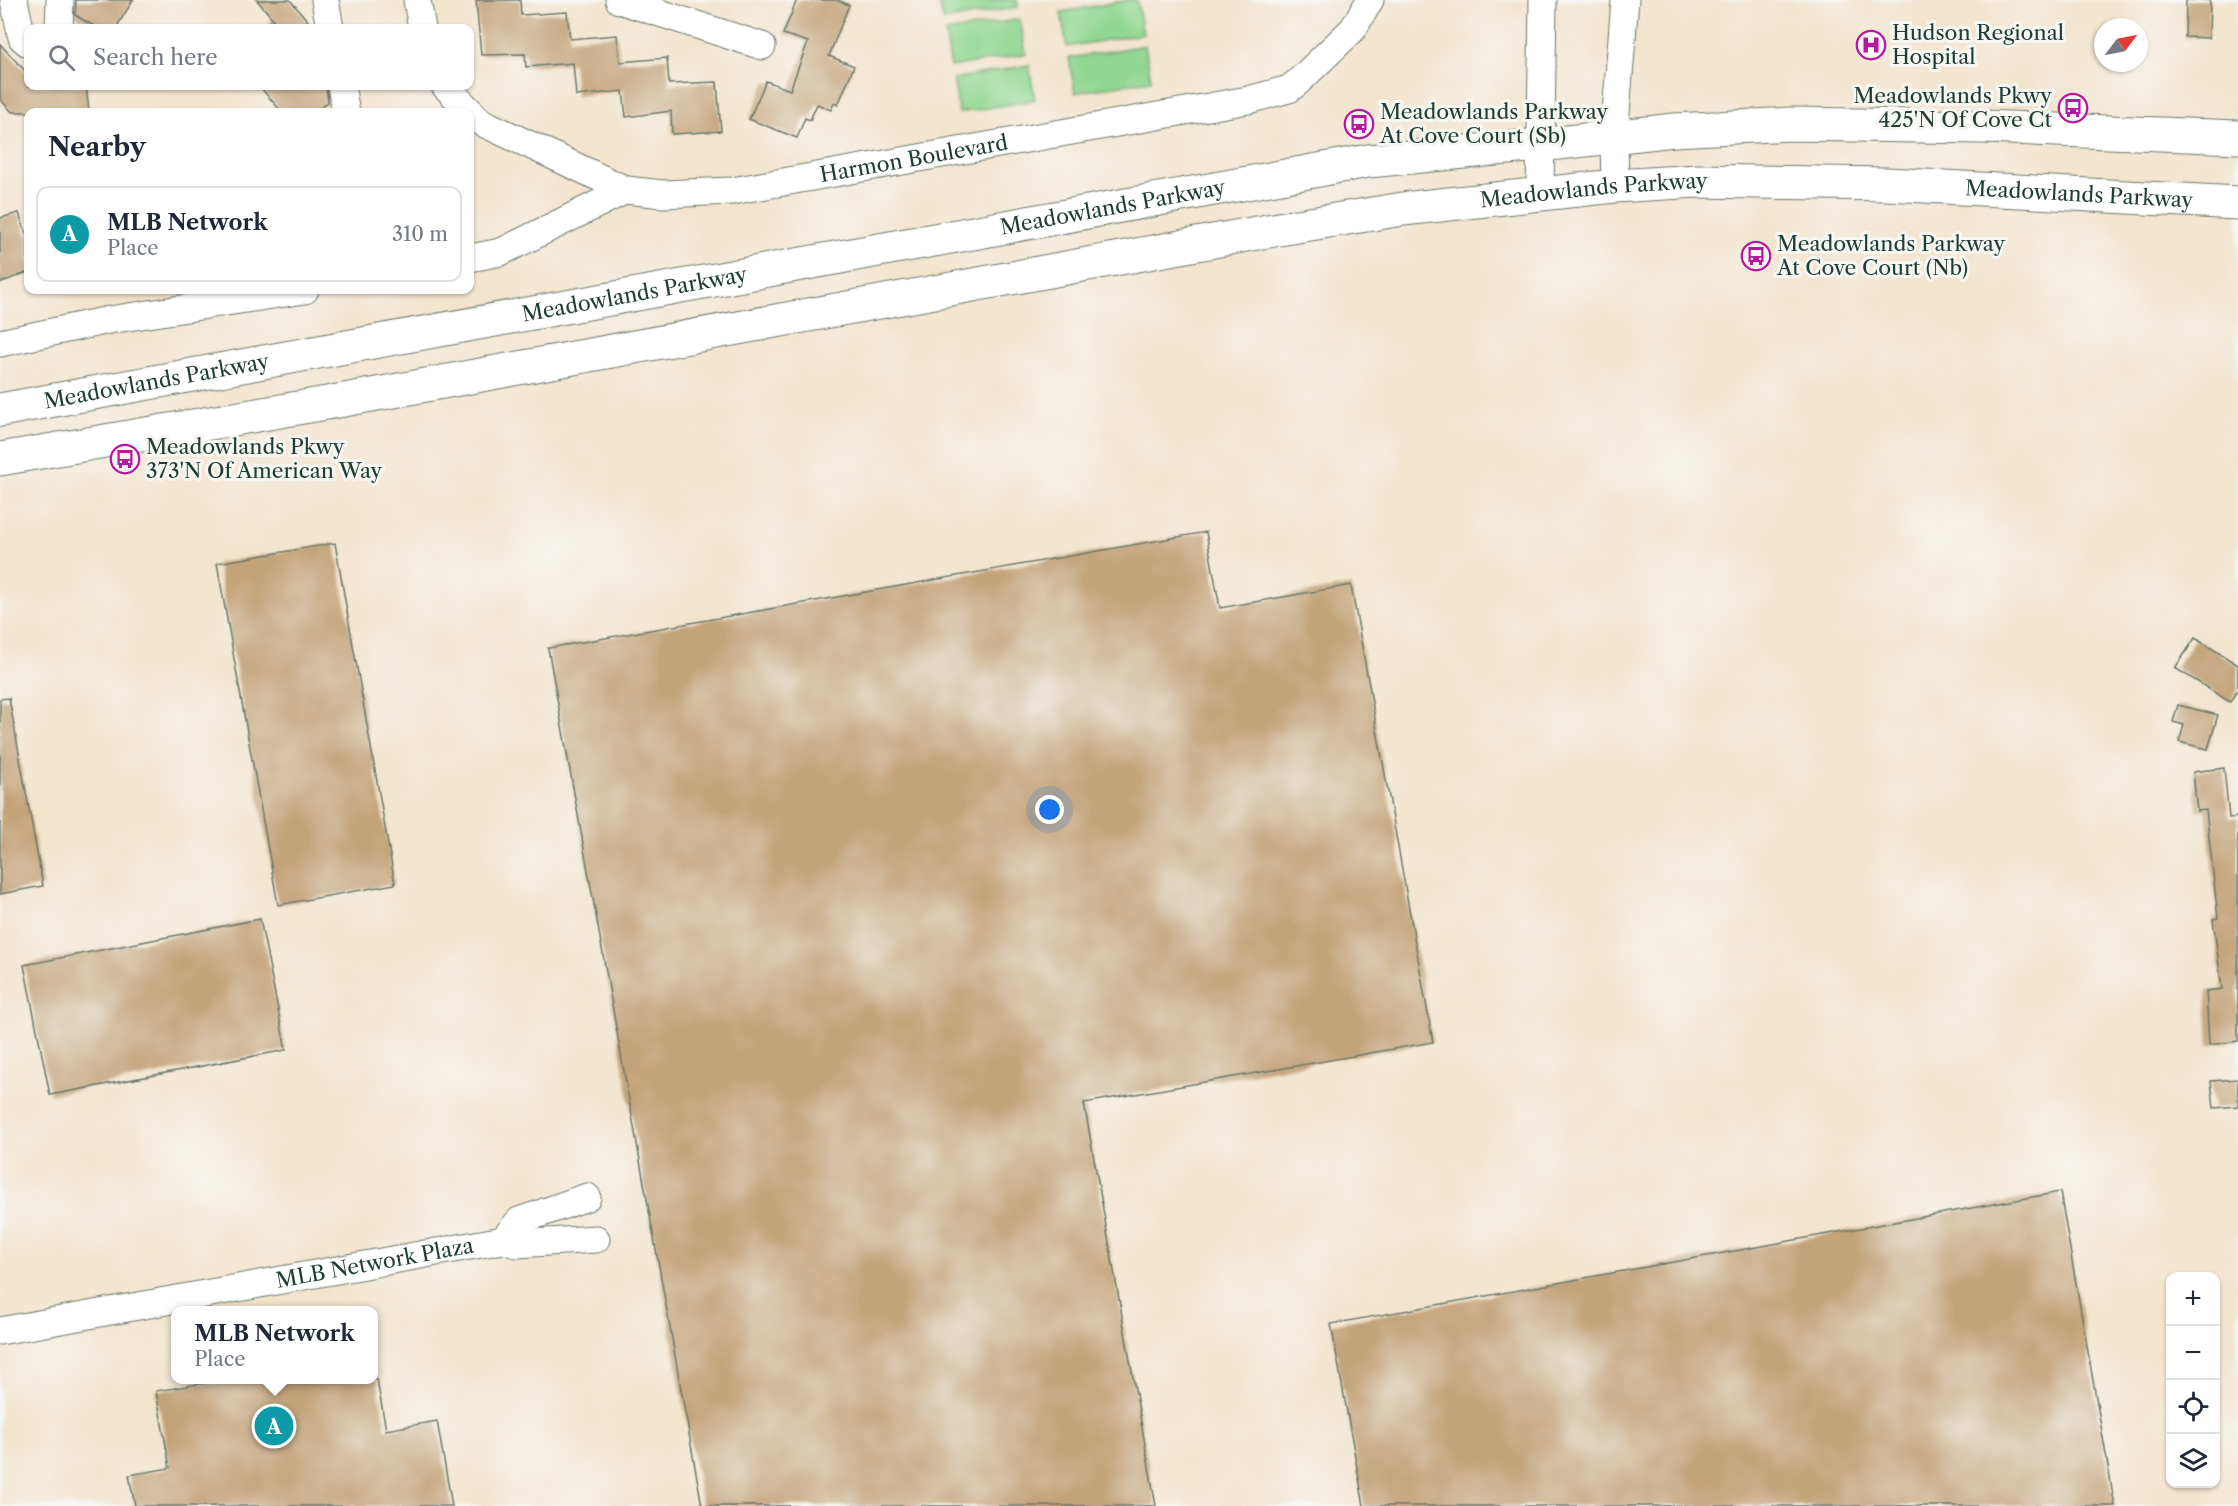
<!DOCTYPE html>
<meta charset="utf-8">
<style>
:root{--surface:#fff;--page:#f6f6f7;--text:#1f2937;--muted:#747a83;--line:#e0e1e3;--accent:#d93025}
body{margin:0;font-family:"Libre Caslon Text",serif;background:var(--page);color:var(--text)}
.controls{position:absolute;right:18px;bottom:18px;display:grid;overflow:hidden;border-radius:12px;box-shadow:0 2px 4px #0004}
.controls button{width:54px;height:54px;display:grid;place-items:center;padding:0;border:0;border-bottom:2px solid var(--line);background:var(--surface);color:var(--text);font:30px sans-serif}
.compass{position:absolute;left:2094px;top:18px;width:54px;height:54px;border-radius:50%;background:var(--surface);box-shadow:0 2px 4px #0004;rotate:58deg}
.you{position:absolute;left:1050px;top:810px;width:21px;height:21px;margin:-15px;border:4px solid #fff;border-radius:50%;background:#1a73e8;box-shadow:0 0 0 9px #1a73e833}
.badge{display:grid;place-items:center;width:39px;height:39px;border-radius:50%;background:var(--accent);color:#fff;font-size:20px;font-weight:700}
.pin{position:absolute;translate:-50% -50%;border:3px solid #fff;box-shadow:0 2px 6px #0006}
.popup{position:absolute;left:171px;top:1306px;width:207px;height:78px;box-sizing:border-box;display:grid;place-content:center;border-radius:12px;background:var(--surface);filter:drop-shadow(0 2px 4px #0005);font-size:20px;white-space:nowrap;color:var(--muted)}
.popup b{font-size:22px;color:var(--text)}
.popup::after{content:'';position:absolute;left:50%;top:100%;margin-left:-12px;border:12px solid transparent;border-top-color:var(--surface)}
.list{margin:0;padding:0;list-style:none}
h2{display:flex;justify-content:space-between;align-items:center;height:78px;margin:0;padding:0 24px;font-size:26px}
h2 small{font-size:20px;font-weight:400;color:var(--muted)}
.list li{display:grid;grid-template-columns:39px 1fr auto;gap:18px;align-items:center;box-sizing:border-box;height:96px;margin:0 12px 12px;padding:0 12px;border:2px solid var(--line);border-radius:12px}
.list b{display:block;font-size:22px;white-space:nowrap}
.list p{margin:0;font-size:20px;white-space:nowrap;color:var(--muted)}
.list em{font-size:20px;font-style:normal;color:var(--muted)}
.icon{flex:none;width:33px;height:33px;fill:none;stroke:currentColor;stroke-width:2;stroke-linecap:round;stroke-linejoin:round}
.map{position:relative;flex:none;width:2238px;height:1506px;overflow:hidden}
.search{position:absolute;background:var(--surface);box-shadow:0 2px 4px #0004;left:24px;top:24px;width:450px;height:66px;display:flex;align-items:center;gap:15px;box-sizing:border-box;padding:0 21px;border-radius:12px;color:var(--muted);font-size:22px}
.panel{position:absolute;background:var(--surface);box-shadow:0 2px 4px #0004;left:24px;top:108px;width:450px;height:186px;border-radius:12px}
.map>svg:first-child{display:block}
.green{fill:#90d791;stroke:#588a62;stroke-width:1.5}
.building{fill:#c3a379}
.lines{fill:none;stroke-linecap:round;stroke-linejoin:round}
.minor-casing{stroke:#69776a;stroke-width:29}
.major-casing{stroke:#69776a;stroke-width:35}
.minor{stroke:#fff;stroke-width:27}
.major{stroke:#fff;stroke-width:33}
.labels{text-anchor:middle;stroke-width:6;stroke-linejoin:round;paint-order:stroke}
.poi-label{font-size:21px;fill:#1f3d34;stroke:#f6f6f2;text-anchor:start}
.street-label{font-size:21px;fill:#1f3d34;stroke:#f6f6f2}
</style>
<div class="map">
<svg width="2238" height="1506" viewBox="0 0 2238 1506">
<rect width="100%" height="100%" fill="#f6f6f2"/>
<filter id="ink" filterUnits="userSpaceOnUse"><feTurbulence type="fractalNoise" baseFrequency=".0167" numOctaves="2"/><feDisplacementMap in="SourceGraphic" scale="12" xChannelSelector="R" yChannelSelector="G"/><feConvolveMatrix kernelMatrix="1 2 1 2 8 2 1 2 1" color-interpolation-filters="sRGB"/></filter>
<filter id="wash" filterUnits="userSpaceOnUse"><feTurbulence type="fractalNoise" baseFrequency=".008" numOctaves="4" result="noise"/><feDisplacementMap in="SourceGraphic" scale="24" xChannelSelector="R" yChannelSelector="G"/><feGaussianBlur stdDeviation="1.35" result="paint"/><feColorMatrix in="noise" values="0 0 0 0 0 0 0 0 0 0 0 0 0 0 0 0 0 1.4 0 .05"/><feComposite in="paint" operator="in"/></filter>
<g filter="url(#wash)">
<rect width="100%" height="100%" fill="#f3e4cd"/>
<g class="green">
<polygon points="939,0 1017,0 1018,7 943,21"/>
<polygon points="1129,0 1137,0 1143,34 1067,47 1061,12"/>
<polygon points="1020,19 1026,54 951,67 945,32"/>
<polygon points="1145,45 1151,80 1075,93 1069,58"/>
<polygon points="1029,65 1035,100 959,113 953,79"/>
</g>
<g id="blocks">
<g class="building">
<polygon points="76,0 133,0 116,28 97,28 75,15"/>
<polygon points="257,0 290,0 314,28 263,28 273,19"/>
<polygon points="476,0 520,0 521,15 567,12 570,39 617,35 620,62 667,58 669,84 717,82 721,131 672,134 671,111 626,117 623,91 576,96 573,63 526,67 525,54 481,55"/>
<polygon points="797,0 837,0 849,5 829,56 854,66 838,105 834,103 831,110 817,104 810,120 805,118 797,138 749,119 766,81 790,90 808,42 783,34"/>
<polygon points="2186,0 2210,0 2209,38 2185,37"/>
<polygon points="0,44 28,74 28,86 86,86 89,112 12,112 0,99"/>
<polygon points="259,86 326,86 328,102 315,112 282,112"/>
<polygon points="19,213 28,239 28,272 0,283 0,218"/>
<polygon points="1206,532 1220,608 1351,585 1433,1042 1084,1103 1156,1506 702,1506 548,648"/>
<polygon points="335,543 395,884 278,905 217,563"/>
<polygon points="2195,638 2238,665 2238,689 2230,702 2175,668"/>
<polygon points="9,698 43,886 0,894 0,699"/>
<polygon points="2178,705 2218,715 2208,749 2179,742 2184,725 2173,722"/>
<polygon points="2224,768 2229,818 2238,817 2238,1041 2209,1045 2206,991 2222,989 2213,919 2218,918 2206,810 2197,811 2193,772"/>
<polygon points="260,919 286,1050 50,1095 24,965"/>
<polygon points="2238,1079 2238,1106 2214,1108 2211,1081"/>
<polygon points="2060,1192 2115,1506 1364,1506 1331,1324"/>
<polygon points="223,1380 377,1380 386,1430 437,1421 452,1506 135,1506 129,1475 170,1468 156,1391"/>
</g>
</g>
</g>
<g filter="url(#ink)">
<use href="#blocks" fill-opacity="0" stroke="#69776a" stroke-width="1.5"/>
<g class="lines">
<g class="minor-casing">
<g id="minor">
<polyline points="14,0 22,38 28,43"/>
<polyline points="325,0 330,28"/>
<polyline points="417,0 422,28"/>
<polyline points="619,0 762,46"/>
<polyline points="59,28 60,0"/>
<polyline points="341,86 346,112"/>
<path id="s1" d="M445,86L481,122L626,190L663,194L732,191L1248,100L1289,89L1298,82L1353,29L1370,0"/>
<polyline points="1615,186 1614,138 1625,0"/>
<polyline points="1540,194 1543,0"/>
<polyline points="470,258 501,252 626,190"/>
<polyline points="0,343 109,320 305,290"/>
<polyline points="587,1197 519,1221 503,1240 516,1244 596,1239"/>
<path id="s2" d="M0,1331L503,1240"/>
</g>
</g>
<g class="major-casing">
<g id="major">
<path id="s3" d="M0,410L1368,161L1541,145L1674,130L1790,124L1983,127L2238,137"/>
<path id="s4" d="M0,459L344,400L1279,229L1403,209L1615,186L1698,181L1887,184L2238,203"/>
</g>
</g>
<use href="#minor" class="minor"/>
<use href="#major" class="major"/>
</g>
</g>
<defs>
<g id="hospital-ring" transform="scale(1.5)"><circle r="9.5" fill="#f6f6f2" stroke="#b5179e" stroke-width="1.5"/><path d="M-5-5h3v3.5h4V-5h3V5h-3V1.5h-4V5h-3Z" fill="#b5179e"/></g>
<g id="bus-ring" transform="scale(1.5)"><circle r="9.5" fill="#f6f6f2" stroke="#b5179e" stroke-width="1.5"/><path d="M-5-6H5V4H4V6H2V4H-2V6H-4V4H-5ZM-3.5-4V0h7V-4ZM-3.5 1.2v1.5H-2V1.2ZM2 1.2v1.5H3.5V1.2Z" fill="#b5179e"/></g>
</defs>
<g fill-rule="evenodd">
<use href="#hospital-ring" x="1871" y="45"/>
<use href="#bus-ring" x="2073" y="108"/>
<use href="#bus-ring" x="1359" y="124"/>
<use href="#bus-ring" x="1756" y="256"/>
<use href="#bus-ring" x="125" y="459"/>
</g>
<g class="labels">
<g class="poi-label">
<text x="1892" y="40">Hudson Regional<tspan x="1892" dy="24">Hospital</tspan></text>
<text x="2052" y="103" text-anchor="end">Meadowlands Pkwy<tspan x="2052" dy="24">425'N Of Cove Ct</tspan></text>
<text x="1380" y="119">Meadowlands Parkway<tspan x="1380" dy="24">At Cove Court (Sb)</tspan></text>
<text x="1777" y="251">Meadowlands Parkway<tspan x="1777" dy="24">At Cove Court (Nb)</tspan></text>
<text x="146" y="454">Meadowlands Pkwy<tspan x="146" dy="24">373'N Of American Way</tspan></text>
</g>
<g class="street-label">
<text dy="7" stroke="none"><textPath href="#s1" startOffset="502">Harmon Boulevard</textPath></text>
<text dy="7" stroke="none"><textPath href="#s4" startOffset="1617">Meadowlands Parkway</textPath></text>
<text dy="7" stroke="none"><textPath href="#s4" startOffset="2103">Meadowlands Parkway</textPath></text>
<text dy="7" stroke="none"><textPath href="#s3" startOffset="1131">Meadowlands Parkway</textPath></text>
<text dy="7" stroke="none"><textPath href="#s3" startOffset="645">Meadowlands Parkway</textPath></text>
<text dy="7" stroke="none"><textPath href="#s3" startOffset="159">Meadowlands Parkway</textPath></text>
<text dy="7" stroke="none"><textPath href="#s2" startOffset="381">MLB Network Plaza</textPath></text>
</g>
</g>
</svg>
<div class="controls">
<button>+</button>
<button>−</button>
<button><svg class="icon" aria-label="locate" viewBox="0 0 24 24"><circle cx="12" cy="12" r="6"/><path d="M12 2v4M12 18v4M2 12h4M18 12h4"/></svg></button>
<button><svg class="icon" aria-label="layers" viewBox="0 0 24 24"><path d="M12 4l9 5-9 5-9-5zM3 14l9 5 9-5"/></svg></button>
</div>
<svg class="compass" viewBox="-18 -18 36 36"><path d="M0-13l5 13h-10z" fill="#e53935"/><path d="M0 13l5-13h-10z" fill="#747a83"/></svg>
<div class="you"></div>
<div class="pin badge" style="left:274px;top:1426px;background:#0f9aa8">A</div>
<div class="popup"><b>MLB Network</b>Place</div>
<div class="search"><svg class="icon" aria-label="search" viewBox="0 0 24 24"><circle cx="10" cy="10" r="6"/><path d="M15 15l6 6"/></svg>Search here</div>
<section class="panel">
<h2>Nearby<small></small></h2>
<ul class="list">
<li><span class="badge" style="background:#0f9aa8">A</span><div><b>MLB Network</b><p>Place</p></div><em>310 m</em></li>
</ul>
</section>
</div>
